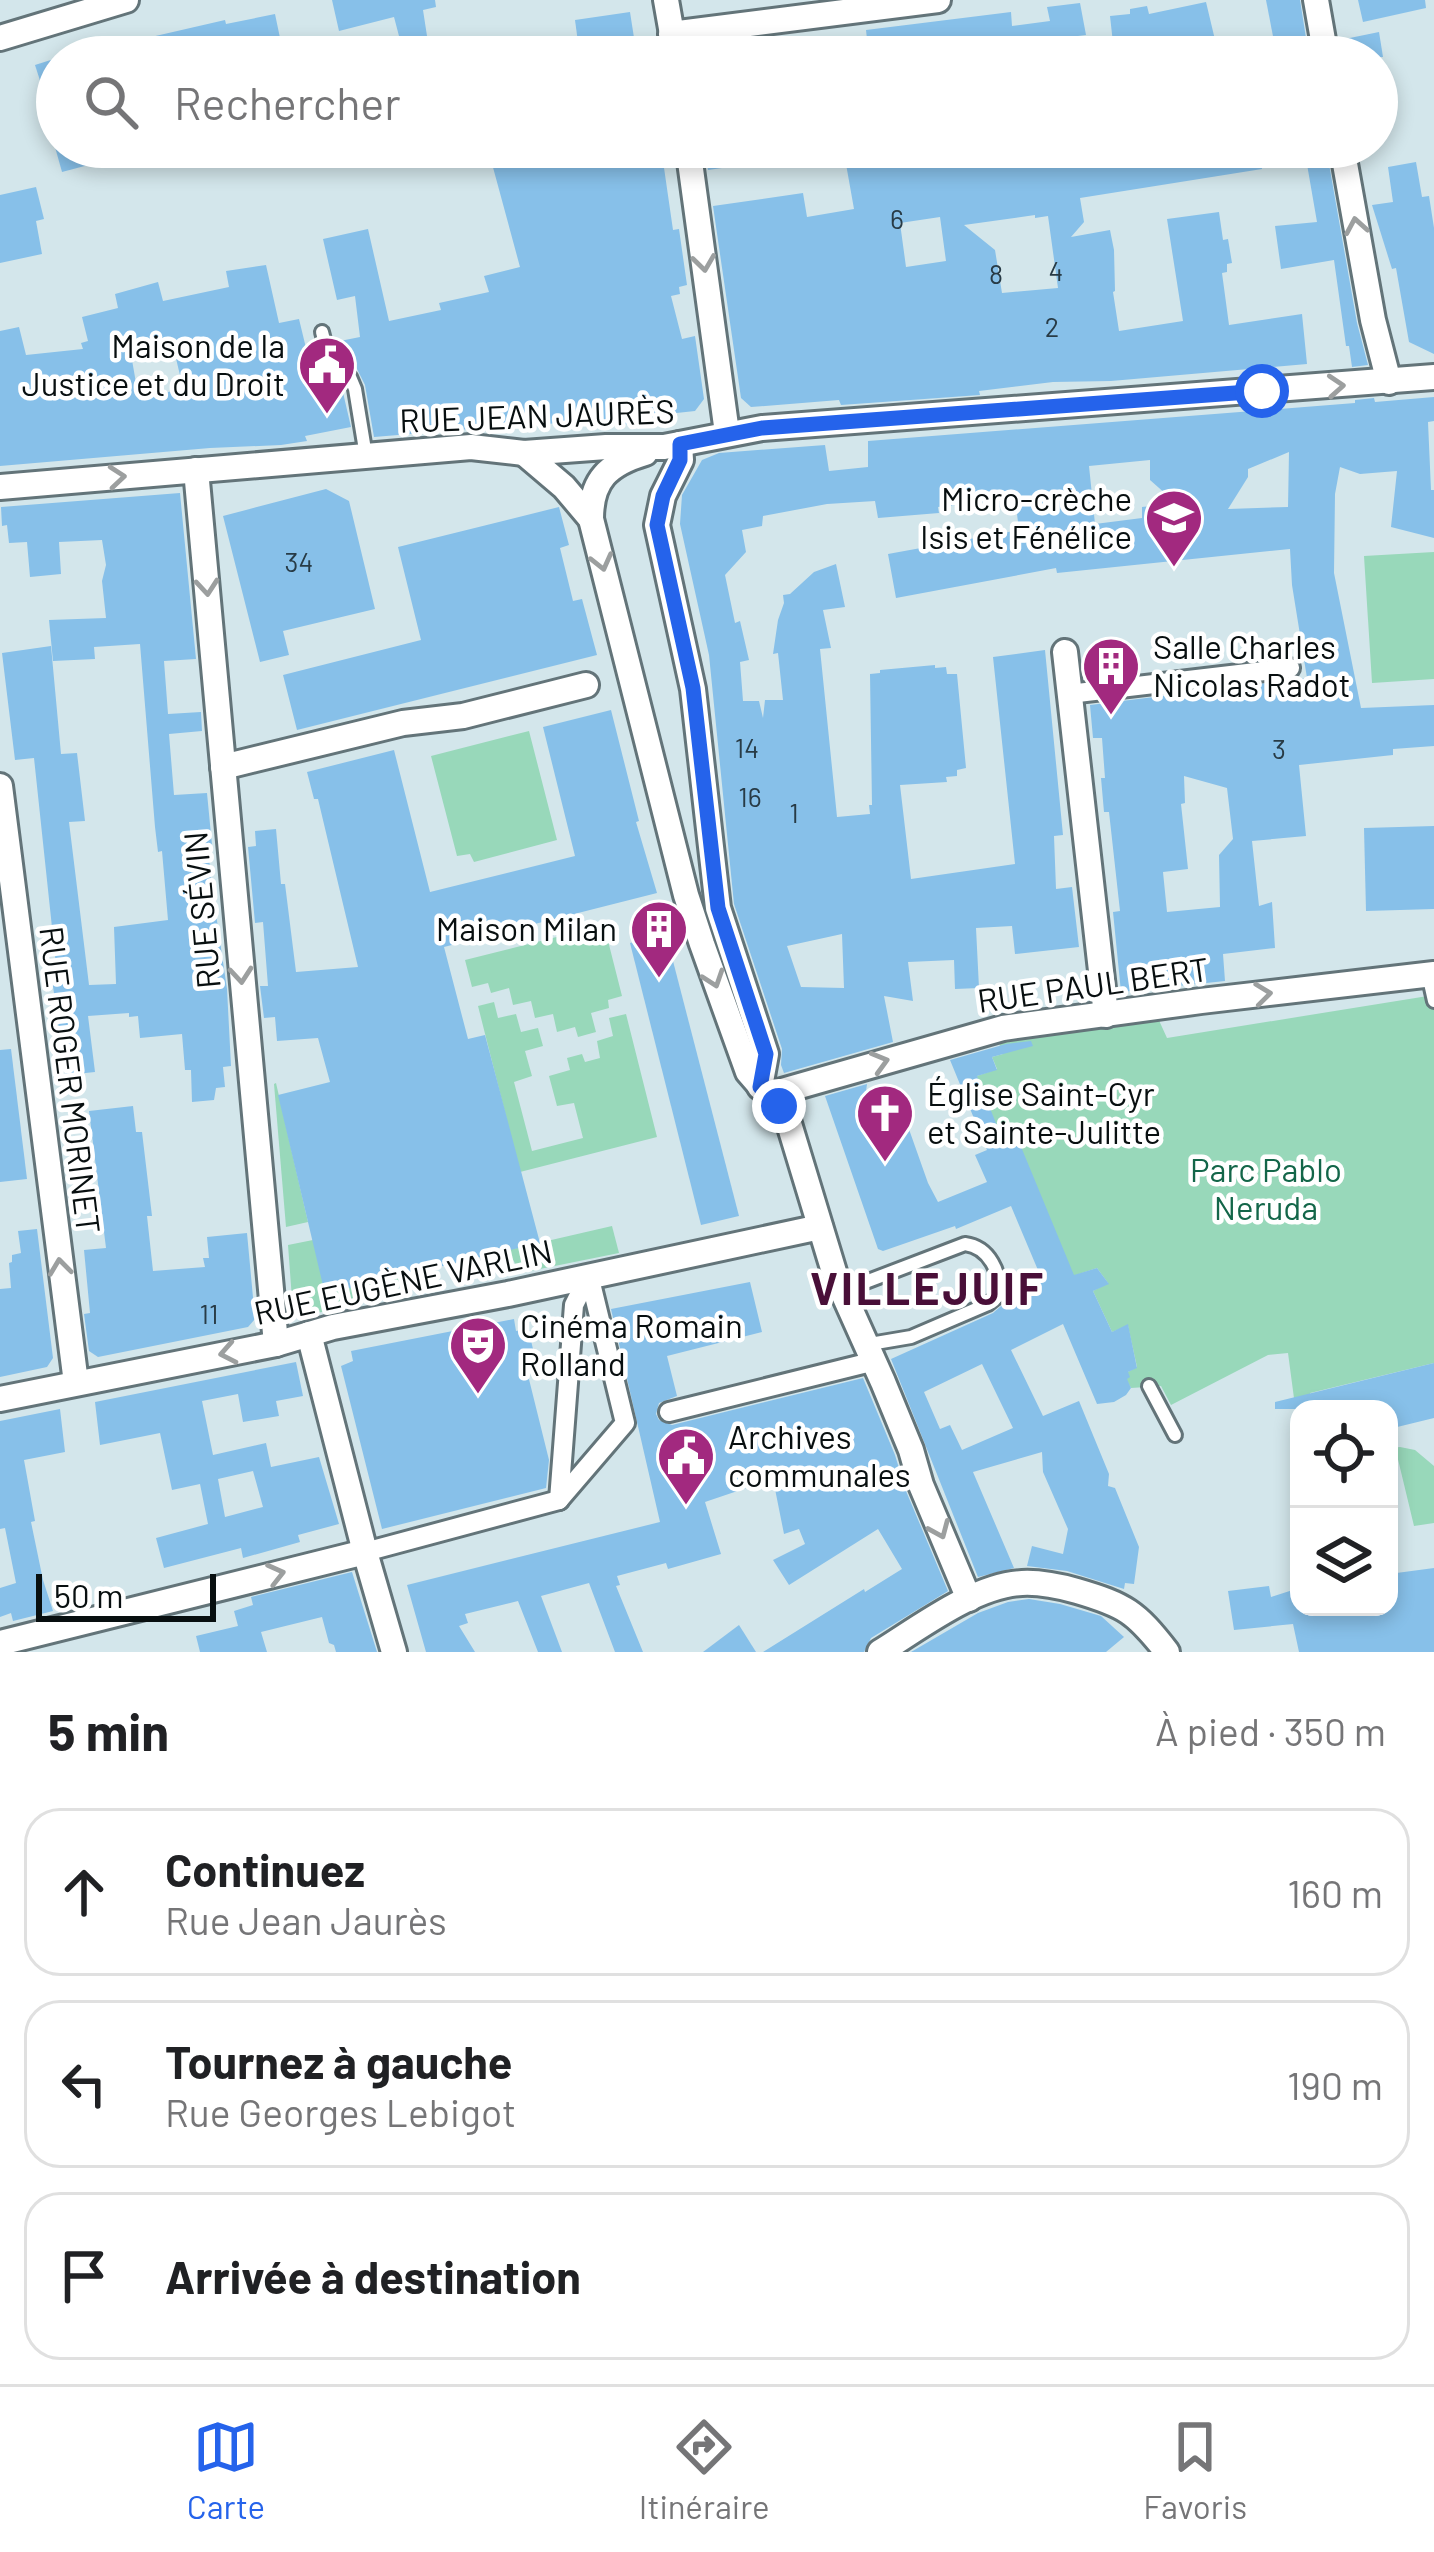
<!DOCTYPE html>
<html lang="fr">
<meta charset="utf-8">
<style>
:root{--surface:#fff;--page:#f6f6f6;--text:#202124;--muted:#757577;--line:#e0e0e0;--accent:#2563eb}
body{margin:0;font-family:Barlow,sans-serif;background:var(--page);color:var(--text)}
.controls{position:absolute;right:36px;bottom:36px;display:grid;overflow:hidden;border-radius:24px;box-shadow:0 6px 18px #0003}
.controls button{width:108px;height:108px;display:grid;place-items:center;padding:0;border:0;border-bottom:3px solid var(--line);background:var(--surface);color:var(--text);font:60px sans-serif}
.scale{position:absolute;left:36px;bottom:30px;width:180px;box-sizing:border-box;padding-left:12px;border:6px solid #080f10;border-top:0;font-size:33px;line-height:42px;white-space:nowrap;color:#080f10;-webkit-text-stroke:9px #fff;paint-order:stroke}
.stop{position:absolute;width:36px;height:36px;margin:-27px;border:9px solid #2563eb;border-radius:50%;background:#fff}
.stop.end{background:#2563eb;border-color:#fff;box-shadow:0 3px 12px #0008}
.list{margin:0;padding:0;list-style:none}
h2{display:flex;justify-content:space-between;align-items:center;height:156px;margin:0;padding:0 48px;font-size:51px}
h2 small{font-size:39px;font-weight:400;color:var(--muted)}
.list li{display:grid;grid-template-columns:78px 1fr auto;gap:36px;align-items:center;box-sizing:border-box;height:168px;margin:0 24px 24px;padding:0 24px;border:3px solid var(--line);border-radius:36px}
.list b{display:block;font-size:45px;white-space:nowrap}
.list p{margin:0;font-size:39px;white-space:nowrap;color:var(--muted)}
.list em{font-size:39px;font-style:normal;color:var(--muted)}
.icon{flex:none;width:66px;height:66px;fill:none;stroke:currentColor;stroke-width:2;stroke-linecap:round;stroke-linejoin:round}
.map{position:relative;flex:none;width:1434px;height:1652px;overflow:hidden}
.search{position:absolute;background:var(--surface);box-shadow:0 6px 18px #0003;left:36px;right:36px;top:36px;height:132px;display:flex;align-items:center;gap:30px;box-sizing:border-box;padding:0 42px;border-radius:66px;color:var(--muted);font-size:45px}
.sheet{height:732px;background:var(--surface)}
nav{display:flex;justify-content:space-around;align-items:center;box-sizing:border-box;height:168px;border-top:3px solid var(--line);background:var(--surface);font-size:33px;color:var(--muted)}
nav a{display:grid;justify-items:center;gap:6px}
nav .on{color:var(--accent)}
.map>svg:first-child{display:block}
.green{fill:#98d8ba}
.building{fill:#87c0e9;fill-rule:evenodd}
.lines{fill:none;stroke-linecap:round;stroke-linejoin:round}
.service-casing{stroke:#637479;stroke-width:18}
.pedestrian-casing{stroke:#637479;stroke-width:24}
.minor-casing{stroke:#637479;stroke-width:30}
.service{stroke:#fff;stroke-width:12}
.pedestrian{stroke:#fff;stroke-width:18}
.minor{stroke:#fff;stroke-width:24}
.oneway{stroke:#9c9f9f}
.route{stroke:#2563eb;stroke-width:15}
.labels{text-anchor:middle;stroke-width:9;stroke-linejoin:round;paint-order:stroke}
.number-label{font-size:27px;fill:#283b46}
.poi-label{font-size:33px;fill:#080f10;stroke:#fff;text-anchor:start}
.street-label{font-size:33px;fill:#080f10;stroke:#fff}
.park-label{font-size:33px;fill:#136649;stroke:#fff}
.district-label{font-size:45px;font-weight:bold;letter-spacing:3px;fill:#490f38;stroke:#fff}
</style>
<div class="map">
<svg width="1434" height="1652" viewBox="0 0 1434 1652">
<rect width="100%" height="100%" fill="#d3e6eb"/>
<g class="green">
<polygon points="1434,552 1434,679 1372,683 1364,556"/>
<polygon points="529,731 557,840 474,862 470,854 457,856 431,756"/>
<polygon points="604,925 622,996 608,1000 609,1008 591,1013 596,1032 578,1037 575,1027 557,1032 553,1014 535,1018 531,1001 513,1005 509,988 491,993 488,983 472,987 465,960"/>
<polygon points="1434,995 1434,1363 1310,1393 1313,1409 1299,1409 1299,1436 1288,1353 1268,1355 1171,1405 1161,1386 1131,1388 1126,1379 1128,1372 1137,1367 1128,1326 1112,1332 1093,1291 1108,1283 1097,1268 1073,1276 1016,1138 987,1150 977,1076 997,1069 992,1057 1003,1054 997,1038 1157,1016 1167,1038"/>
<polygon points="494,1002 498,1018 516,1014 521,1032 538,1028 543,1046 525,1051 532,1076 514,1082 532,1151 583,1138 574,1103 557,1106 549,1076 570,1070 567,1058 582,1054 585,1062 600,1058 597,1041 613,1036 609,1018 626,1014 657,1137 520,1172 478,1006"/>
<polygon points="276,1083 308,1222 286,1227 274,1084"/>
<polygon points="612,1226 619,1253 520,1273 508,1250"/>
<polygon points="313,1240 326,1294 420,1271 421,1274 343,1302 343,1308 311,1314 292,1299 288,1245"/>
<polygon points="1400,1447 1415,1450 1434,1466 1434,1523 1414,1526 1396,1451 1389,1452 1389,1448"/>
</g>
<g class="building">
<polygon points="332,0 435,0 436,7 423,10 429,49 404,55 394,17 339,31"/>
<polygon points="1266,0 1300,0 1309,57 1277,57"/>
<polygon points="1358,0 1425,0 1426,8 1363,22"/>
<polygon points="1206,2 1216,44 1179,53 1174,36 1113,43 1110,16 1130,14 1130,9 1147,6 1149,14"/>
<polygon points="1080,3 1086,35 1054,39 1057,57 1015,57 1013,45 918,57 869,57 866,30 1011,12 1012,26 1050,21 1047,7"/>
<polygon points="630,12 637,57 580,57 575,20"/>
<polygon points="275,14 284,57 99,57 99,49 225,20 226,24"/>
<polygon points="1379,32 1383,57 1342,57 1340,40"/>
<polygon points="57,58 57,121 53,121 35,65"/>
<polygon points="55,147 92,147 96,163 62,172"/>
<polygon points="577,147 661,147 673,230 679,229 687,285 679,287 680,294 671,296 682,339 695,336 704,399 695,411 658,415 659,423 560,427 559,423 507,427 507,430 470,429 374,437 365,385 357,369 339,357 335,342 360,337 355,296 337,300 323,239 368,229 389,321 441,310 439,303 489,292 484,276 520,267 491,160"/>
<polygon points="705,147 740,147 743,165 708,170"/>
<path d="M1020,147L1027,150L1029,156L1098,147H1259L1262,169L1080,198L1084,222L1071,237L1110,230L1114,250L1115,291L1113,292L1119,331L1183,321L1167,219L1219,212L1223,240L1228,239L1232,263L1227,264V272L1222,273L1229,325L1302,314L1307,364L1111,381L1053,382L979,391L980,395L841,405L839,400L751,407L741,398L713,206L803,193L807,217L854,209L846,164L857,163L856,154L873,152L878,156L916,152L925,157L939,155L944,161ZM1035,215V218L1048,216L1058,288L1002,293L995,250L964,225ZM940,217L946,261L906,267L900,223Z"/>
<polygon points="1304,147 1326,147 1357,323 1368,365 1352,367 1349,346 1346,346 1334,260 1281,269 1275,226 1317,222"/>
<polygon points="1416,162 1422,197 1429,196 1434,228 1434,354 1409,342 1396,268 1392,269 1372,205 1393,202 1388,167"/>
<polygon points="36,187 44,219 36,221 42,254 0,263 0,195"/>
<path d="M266,265L279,323L299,319L306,348L315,346L323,370L341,384L351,427L305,436L307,441L281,445L210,448L0,466V331L19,327L26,355L83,349L81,343L88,341L82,317L118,308L115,294L158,282L163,301L229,287L226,271ZM174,350L183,388L139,400L132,360Z"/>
<path d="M1434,397V421L1428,422L1431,490H1434V538L1391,527L1397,471L1360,474L1340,467L1335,494L1334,573L1361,708L1434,705V746L1393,749V755L1299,765L1306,836L1252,841L1259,906L1272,902L1275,948L1223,954L1225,981L1121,992L1113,912L1120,911L1109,812H1104L1101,778H1105L1102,738H1093L1090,705L1307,678L1292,585L1290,549L1057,573L1056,568L896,598L888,554L1019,530L1016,506L984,509L983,502L938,507L939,513L878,518L875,501L827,504L763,516L762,526L742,530L746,552L725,575L735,623L740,621L749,660L740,662L743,701H759L763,718L765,700H783L778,653L773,654L778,620L784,603L783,595L790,594L814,572L836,564L845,607L823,610L831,648L820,649L837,817L870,814L869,805H872L870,674L880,673V670L935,665V668L946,667L947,674H957L966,768L957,770V776L946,777L947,782L900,785L911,879L1015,864L993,657L1045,650L1063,835L1054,836L1056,889L1072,887L1079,947L1015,954L1012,926L976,928L979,988L955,989L954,960L908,962L913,1001L884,996L893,1042L784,1073L781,1065L782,1049L734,904L709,655L680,524L682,495L702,460L719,453L825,445L829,471L868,467V441L1355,403V400L1374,398L1375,402ZM1289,452L1288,507L1228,509L1248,477V469ZM1150,460V480L1176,503L1142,507V518L1095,524L1089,466ZM1184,776L1227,788L1233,839L1219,855L1220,907L1167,912L1163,872L1188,869L1181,804L1185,803ZM842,934L844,988L801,987L787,946Z"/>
<polygon points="326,489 349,501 375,609 283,631 289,655 260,662 223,516"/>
<polygon points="180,493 196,659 164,661 168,714 201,712 202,731 169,734 174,795 207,793 212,845 208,846 211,880 227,989 231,1066 223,1067 225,1087 216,1088 214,1100 192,1102 191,1070 185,1070 182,1034 140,1038 138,1016 129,1017 129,1013 88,1016 95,1072 66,1075 50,966 56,965 34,758 15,760 2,653 51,646 61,754 77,753 85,821 69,822 89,985 116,984 114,927 168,920 162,851 158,852 155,827 140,644 94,647 95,659 53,661 49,620 106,618 102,581 106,565 102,540 59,542 61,574 30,577 27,542 9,543 7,525 2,526 1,507"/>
<polygon points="559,507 569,545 560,548 573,601 582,599 597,655 297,730 283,675 421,640 398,547"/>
<polygon points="611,710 639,821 636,822 657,893 444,947 468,1039 485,1035 540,1243 325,1294 278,1095 330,1082 318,1038 277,1041 275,1017 264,1018 260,986 268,986 263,922 255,923 248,847 256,846 255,831 276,829 281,884 285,884 296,972 358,967 318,799 314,799 307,772 394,750 430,892 575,856 543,727"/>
<polygon points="1434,826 1434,909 1366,911 1364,828"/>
<polygon points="666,934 739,1216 701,1225 630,943"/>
<path d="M1031,1041L1033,1046L992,1057L997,1070L977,1076L1004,1143L1017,1137L1074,1275L1097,1268L1109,1284L1093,1291L1112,1332L1128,1324L1137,1368L1128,1372L1130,1377L1127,1379L1131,1388L1126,1395L1114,1402L1097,1404L1063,1324L1011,1350L1043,1416L1079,1401L1109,1474L1108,1486L1115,1488L1139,1547L1134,1584L1125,1583L1124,1589L1067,1571L1027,1566L1032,1546L1063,1554L1068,1529L1043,1472L1042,1452L973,1472L1014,1568L978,1577L891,1359L993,1313L1008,1300L1043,1282L1011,1206L956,1229L955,1226L883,1251L878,1249L825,1096L867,1084L865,1099L881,1093L885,1103L896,1099L899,1101L928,1183L938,1202L987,1182L975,1155L987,1150L950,1060L1006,1044ZM982,1364L1013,1428L962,1450L950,1425L940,1429L924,1392Z"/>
<polygon points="11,1049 27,1179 0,1182 0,1050"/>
<polygon points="133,1106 136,1132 142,1132 152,1216 147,1216 153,1271 205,1267 203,1258 209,1258 207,1237 247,1233 255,1319 248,1327 98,1357 89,1351 84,1314 90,1313 84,1250 106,1248 89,1111"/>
<polygon points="37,1229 53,1358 47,1367 0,1377 0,1289 11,1288 9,1263 12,1262 12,1255 21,1253 18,1231"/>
<polygon points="750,1282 762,1332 667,1356 677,1396 659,1403 656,1414 659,1420 672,1425 863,1378 895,1455 906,1491 948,1591 871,1638 864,1652 763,1652 864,1589 865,1592 902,1569 878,1529 789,1585 773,1560 805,1544 799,1529 784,1534 773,1479 705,1502 721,1554 668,1569 666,1563 617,1576 620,1585 616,1586 643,1652 615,1652 589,1583 541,1596 562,1652 538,1652 518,1601 465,1614 468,1623 459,1626 475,1652 426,1652 407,1585 660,1522 611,1309"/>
<polygon points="514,1319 516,1331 528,1328 533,1349 522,1351 549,1460 546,1488 382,1529 341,1366 353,1361 351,1351"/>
<path d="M296,1362L303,1396L276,1401L279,1416L243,1422L238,1394L202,1401L213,1455L266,1443L271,1467L319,1457L339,1524L298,1535L300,1542L243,1558L241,1548L164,1568L156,1538L208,1524L200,1484L172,1490L160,1433L100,1445L95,1402ZM253,1471L263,1507L225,1517L218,1479Z"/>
<polygon points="1434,1363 1434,1418 1389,1429 1389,1409 1275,1409 1275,1402"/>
<polygon points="60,1409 65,1452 24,1460 35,1521 31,1522 43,1580 53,1611 13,1621 11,1613 0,1617 0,1588 16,1583 5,1528 0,1529 0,1421"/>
<polygon points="1434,1568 1434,1652 1299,1652 1293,1624 1234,1630 1228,1591 1269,1586 1271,1597 1299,1588 1299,1607 1389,1607 1389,1574"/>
<polygon points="352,1572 377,1652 336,1652 334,1645 329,1643 322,1617 261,1632 267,1652 200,1652 196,1636 238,1626 234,1611 253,1605 251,1597"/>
<polygon points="1029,1599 1060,1604 1101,1616 1124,1637 1106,1652 911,1652 978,1613 1008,1602"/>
<polygon points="739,1625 756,1652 703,1652"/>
</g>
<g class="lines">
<g class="service-casing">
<g id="service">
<polyline points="322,332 330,363 350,377 355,389 366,456"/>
<polyline points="1428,974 1434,1001"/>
<path d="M842,1291L965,1244C989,1247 1002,1273 998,1296L988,1304L911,1337L864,1345"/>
<polyline points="1149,1386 1175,1435"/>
</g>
</g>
<g class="pedestrian-casing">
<g id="pedestrian">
<polyline points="1069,694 1290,668"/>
<polyline points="669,1412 867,1363"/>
<polyline points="559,1500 625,1423 589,1275"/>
<polyline points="559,1500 574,1305 589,1275"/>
<polyline points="365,1552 559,1500"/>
</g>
</g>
<g class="minor-casing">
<g id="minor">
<polyline points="666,0 676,57"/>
<polyline points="1316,0 1326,57"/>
<polyline points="671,34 938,0"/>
<polyline points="0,38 126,0"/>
<polyline points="688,147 727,433"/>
<polyline points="1342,147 1373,320 1389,382"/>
<polyline points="680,444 681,460 663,496 657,525 693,689 718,908 766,1054 760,1087"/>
<polyline points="524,453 564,487 591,519"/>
<path d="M645,453C608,464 591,480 591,519L686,895L702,944L748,1072L787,1117L835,1275L883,1382L911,1450L921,1485L969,1599"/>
<polyline points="196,470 276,1344"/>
<polyline points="0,487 471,447 524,453 606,447 664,447 762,428 1434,377"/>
<polyline points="1065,652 1106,1015"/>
<polyline points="223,767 403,723 463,716 586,685"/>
<polyline points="0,786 76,1383"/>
<polyline points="768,1095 1003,1028 1201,1001 1434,974"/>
<polyline points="309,1334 365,1552 394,1652"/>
<polyline points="0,1399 276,1344 333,1327 508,1294 820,1227"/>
<polyline points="0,1643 365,1552"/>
<path d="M880,1652C919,1628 975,1585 1022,1583C1040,1582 1059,1586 1077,1591C1125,1605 1136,1612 1167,1652"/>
</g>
</g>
<use href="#service" class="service"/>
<use href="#pedestrian" class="pedestrian"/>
<use href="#minor" class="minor"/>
</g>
<defs><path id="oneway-chevron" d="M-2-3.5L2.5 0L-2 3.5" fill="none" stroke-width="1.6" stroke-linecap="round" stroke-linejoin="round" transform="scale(3)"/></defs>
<g class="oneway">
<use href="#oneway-chevron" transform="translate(1356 226) rotate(-100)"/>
<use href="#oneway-chevron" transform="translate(704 263) rotate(82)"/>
<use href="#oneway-chevron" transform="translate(1336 386) rotate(-4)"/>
<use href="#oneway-chevron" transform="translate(117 477) rotate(-5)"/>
<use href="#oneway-chevron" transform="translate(602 562) rotate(76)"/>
<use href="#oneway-chevron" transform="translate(207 587) rotate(85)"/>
<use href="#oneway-chevron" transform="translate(241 975) rotate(85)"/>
<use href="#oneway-chevron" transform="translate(714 979) rotate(71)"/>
<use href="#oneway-chevron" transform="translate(1263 994) rotate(-7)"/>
<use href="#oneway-chevron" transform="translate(880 1062) rotate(-16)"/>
<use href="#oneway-chevron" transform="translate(60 1267) rotate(-97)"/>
<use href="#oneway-chevron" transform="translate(228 1353) rotate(169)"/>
<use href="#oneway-chevron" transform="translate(940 1530) rotate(67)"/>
<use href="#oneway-chevron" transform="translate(276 1574) rotate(-14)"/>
</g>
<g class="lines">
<polyline class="route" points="779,1106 760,1087 766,1054 718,908 693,688 657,525 663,496 680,460 680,444 762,428 1262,391"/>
</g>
<defs>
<g id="civic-pin" transform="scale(3)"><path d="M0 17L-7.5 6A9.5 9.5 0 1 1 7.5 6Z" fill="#a2297f" stroke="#fff"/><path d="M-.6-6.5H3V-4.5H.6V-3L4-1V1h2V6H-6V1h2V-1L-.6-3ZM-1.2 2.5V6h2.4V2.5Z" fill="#fff"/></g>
<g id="school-pin" transform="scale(3)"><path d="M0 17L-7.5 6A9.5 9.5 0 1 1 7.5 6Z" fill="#a2297f" stroke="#fff"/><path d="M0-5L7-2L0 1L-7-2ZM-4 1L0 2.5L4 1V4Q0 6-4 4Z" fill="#fff"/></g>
<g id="building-pin" transform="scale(3)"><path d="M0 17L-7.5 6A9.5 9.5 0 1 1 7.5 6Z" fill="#a2297f" stroke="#fff"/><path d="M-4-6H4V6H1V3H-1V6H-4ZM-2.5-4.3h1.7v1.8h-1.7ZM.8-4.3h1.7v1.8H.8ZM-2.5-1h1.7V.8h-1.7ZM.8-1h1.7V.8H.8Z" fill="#fff"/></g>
<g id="church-pin" transform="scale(3)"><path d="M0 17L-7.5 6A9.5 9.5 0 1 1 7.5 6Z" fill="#a2297f" stroke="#fff"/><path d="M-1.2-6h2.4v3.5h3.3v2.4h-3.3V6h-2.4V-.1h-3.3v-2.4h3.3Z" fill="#fff"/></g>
<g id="theatre-pin" transform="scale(3)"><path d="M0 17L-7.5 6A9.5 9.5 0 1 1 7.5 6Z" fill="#a2297f" stroke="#fff"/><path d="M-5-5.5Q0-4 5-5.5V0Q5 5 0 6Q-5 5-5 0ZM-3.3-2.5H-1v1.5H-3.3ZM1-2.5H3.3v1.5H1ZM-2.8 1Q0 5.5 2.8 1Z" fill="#fff"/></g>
</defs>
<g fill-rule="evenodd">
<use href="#civic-pin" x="327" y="365"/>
<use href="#school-pin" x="1174" y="518"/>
<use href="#building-pin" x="1111" y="666"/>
<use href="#building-pin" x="659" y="929"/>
<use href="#church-pin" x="885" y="1113"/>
<use href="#theatre-pin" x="478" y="1345"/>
<use href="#civic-pin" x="686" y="1456"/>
</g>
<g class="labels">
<g class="number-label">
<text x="897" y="229">6</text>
<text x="1056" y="281">4</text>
<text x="996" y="284">8</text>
<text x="1052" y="337">2</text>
<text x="299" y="572">34</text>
<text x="747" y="758">14</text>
<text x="1279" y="759">3</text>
<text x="750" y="807">16</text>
<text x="794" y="823">1</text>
<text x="209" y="1324">11</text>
</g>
<g class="poi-label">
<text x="285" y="358" text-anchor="end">Maison de la<tspan x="285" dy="38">Justice et du Droit</tspan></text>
<text x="1132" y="511" text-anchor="end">Micro-crèche<tspan x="1132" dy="38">Isis et Fénélice</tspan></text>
<text x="1153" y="659">Salle Charles<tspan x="1153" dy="38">Nicolas Radot</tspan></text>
<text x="617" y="941" text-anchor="end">Maison Milan</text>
<text x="927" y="1106">Église Saint-Cyr<tspan x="927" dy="38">et Sainte-Julitte</tspan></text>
<text x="520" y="1338">Cinéma Romain<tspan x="520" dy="38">Rolland</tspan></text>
<text x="728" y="1449">Archives<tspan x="728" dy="38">communales</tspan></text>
</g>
<g class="street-label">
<text transform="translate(537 416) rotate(-2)" y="12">RUE JEAN JAURÈS</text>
<text transform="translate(202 910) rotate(-95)" y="12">RUE SÉVIN</text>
<text transform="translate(1093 985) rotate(-8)" y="12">RUE PAUL BERT</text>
<text transform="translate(70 1080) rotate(83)" y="12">RUE ROGER MORINET</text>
<text transform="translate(403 1282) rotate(-12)" y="12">RUE EUGÈNE VARLIN</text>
</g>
<g class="park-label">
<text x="1266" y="1182">Parc Pablo<tspan x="1266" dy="38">Neruda</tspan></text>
</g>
<g class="district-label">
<text x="928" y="1305">VILLEJUIF</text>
</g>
</g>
</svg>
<div class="controls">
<button><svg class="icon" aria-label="locate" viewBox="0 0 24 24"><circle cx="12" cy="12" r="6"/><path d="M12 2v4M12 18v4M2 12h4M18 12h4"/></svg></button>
<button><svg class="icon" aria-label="layers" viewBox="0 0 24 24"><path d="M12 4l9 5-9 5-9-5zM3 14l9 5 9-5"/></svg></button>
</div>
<div class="scale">50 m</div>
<div class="stop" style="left:1262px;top:391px"></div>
<div class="stop end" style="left:779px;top:1106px"></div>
<div class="search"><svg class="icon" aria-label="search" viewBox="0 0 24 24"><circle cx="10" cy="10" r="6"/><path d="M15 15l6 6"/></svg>Rechercher</div>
</div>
<section class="sheet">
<h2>5 min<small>À pied · 350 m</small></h2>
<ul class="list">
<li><svg class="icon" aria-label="ahead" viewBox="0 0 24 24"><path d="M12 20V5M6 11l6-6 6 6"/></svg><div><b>Continuez</b><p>Rue Jean Jaurès</p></div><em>160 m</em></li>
<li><svg class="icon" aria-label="left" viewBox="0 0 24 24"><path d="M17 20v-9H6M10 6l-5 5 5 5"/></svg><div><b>Tournez à gauche</b><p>Rue Georges Lebigot</p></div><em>190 m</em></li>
<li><svg class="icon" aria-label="arrive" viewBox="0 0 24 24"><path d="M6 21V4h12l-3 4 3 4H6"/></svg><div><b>Arrivée à destination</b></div></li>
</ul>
</section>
<nav>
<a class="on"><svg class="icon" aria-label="map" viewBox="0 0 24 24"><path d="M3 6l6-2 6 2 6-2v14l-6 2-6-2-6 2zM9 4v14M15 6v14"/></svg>Carte</a>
<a><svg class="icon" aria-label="directions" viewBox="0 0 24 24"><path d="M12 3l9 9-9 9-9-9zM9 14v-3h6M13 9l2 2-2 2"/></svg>Itinéraire</a>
<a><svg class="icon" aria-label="saved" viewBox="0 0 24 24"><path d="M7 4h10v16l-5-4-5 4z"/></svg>Favoris</a>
</nav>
